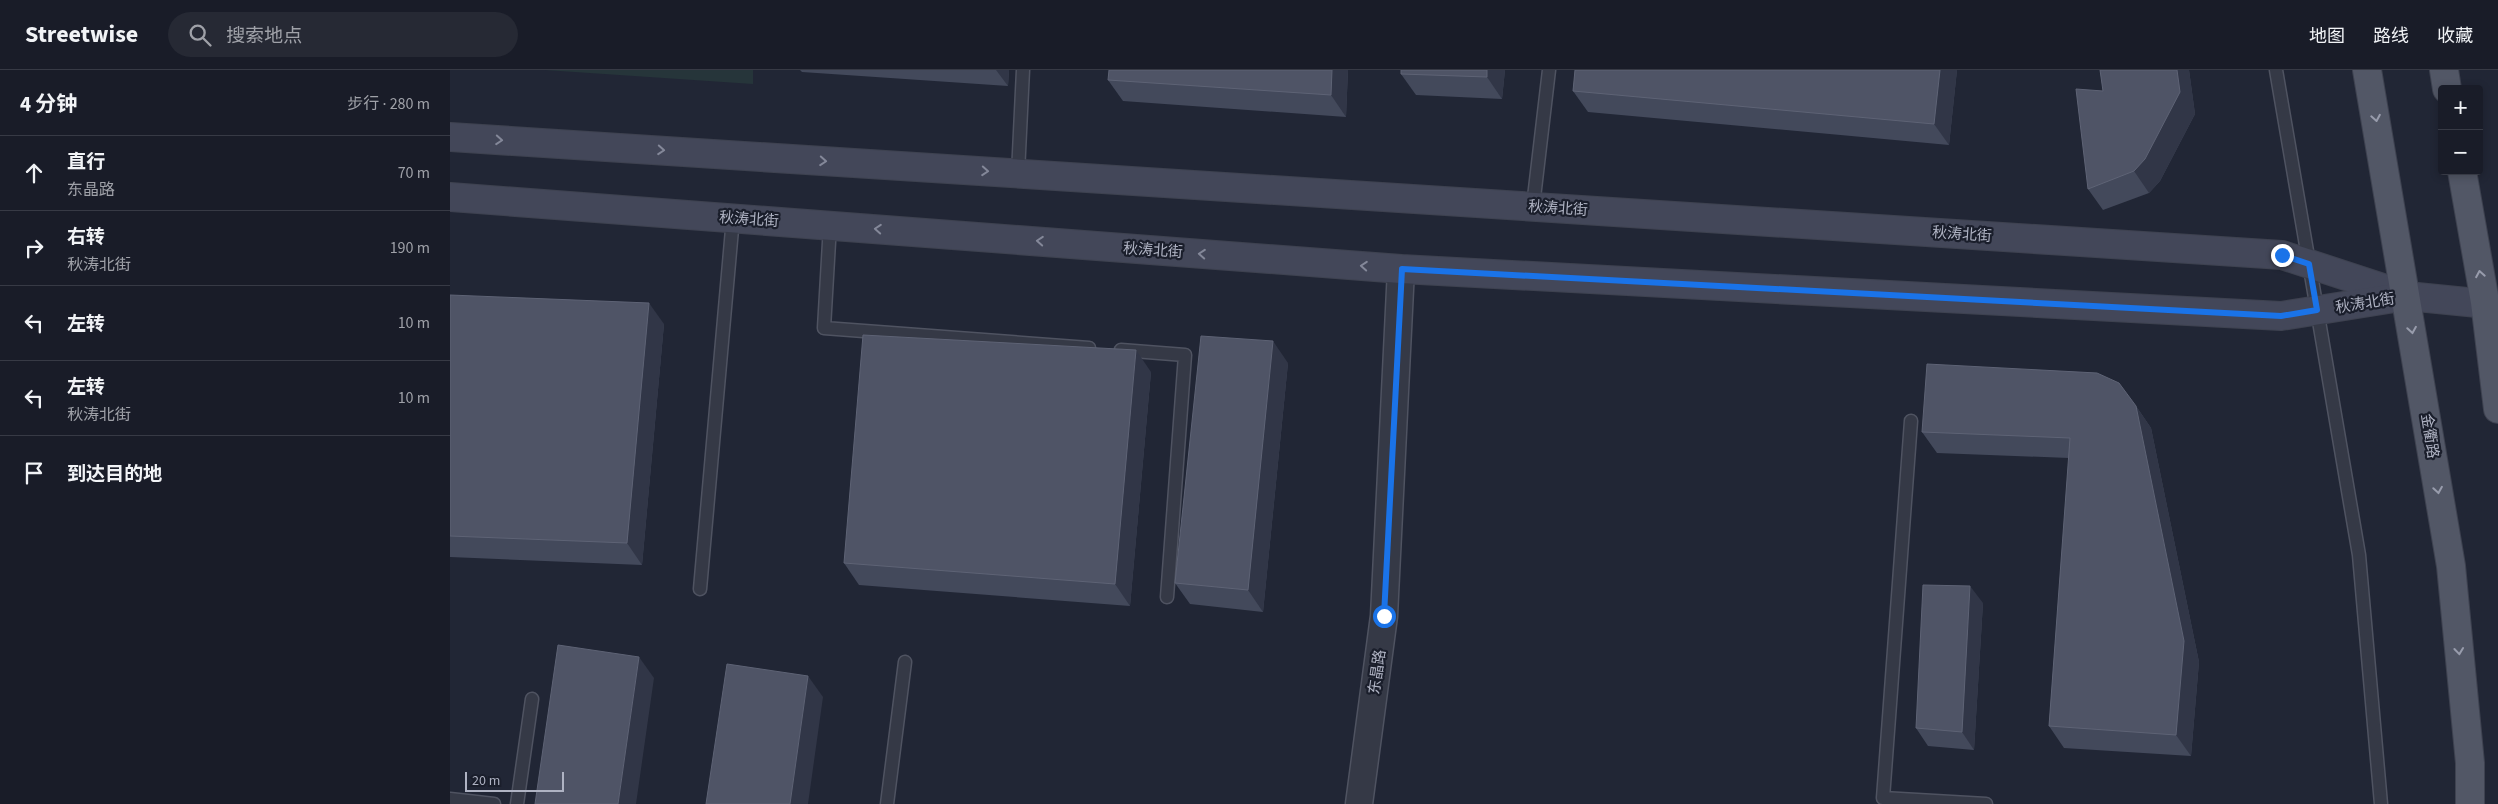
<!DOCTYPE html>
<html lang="zh">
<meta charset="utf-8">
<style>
:root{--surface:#191c28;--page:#262934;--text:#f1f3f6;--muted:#9fa1a8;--line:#373a45}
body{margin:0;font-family:"Source Sans 3","Noto Sans SC",sans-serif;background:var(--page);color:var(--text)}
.controls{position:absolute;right:15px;top:15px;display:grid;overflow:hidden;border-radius:5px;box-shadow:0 2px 8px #0003}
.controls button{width:45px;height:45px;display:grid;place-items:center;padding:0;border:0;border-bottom:1px solid var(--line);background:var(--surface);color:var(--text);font:25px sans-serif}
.scale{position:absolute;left:15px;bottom:12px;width:99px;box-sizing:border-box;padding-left:5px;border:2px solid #afb3c3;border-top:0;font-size:14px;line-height:18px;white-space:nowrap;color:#afb3c3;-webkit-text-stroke:4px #1a1e2b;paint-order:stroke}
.stop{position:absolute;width:15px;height:15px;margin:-11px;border:4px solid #1a73e8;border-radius:50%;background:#fff}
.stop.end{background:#1a73e8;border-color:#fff;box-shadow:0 1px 5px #0008}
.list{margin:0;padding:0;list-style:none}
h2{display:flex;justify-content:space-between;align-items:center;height:65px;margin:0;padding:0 20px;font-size:21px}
h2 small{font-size:16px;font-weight:400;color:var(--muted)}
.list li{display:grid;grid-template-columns:32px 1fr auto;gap:15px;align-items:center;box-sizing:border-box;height:75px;padding:0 20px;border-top:1px solid var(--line)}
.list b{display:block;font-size:19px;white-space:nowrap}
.list p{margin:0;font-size:16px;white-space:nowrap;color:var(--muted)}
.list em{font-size:16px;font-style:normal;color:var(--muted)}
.icon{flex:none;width:28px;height:28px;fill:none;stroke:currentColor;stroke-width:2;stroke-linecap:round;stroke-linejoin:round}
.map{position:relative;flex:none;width:2048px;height:734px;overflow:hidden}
header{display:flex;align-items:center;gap:30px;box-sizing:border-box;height:70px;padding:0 25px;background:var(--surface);border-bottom:1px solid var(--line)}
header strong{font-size:24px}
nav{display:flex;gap:28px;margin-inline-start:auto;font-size:18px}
.search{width:350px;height:45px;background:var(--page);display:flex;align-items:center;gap:12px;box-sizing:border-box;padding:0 18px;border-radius:28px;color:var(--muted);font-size:19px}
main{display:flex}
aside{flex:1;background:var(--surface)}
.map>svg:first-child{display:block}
.green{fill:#26353a}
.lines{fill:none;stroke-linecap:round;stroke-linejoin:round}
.lane-casing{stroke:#4f5361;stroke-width:15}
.street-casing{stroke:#4f5361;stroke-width:29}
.secondary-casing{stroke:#3e4250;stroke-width:30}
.primary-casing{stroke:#3e4250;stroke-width:30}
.lane{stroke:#353946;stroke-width:12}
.street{stroke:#353946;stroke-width:26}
.secondary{stroke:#434759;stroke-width:28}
.primary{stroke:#525766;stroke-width:28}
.wall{fill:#43495b}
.shaded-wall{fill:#313647}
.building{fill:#4f5466;stroke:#5e6375}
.oneway{stroke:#989cac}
.oneway2{stroke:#848899}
.route{stroke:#1a73e8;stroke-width:6}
.labels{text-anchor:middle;stroke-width:4.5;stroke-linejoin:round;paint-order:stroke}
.street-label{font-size:15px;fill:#afb3c3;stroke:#1a1e2b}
</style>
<header>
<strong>Streetwise</strong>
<div class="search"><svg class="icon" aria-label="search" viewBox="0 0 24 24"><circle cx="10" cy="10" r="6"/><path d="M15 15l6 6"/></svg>搜索地点</div>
<nav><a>地图</a><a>路线</a><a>收藏</a></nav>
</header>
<main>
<aside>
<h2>4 分钟<small>步行 · 280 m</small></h2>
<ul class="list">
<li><svg class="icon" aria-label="ahead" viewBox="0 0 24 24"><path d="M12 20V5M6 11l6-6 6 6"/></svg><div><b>直行</b><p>东晶路</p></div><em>70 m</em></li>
<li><svg class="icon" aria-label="right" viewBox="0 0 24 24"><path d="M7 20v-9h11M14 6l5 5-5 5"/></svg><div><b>右转</b><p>秋涛北街</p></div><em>190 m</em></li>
<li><svg class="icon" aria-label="left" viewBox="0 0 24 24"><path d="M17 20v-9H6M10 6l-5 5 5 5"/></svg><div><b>左转</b></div><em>10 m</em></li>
<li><svg class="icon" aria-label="left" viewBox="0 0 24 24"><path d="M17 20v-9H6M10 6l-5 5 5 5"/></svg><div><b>左转</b><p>秋涛北街</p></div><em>10 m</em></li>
<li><svg class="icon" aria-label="arrive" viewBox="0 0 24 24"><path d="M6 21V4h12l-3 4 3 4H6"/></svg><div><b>到达目的地</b></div></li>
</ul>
</aside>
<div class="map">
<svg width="2048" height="734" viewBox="0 0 2048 734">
<rect width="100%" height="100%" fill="#212635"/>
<polygon class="green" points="95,0 303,0 303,14"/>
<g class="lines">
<g class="lane-casing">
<g id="lane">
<polyline points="1826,0 1909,485 1931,734"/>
<polyline points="568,103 573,0"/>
<polyline points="1083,136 1099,0"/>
<polyline points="380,155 374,258 639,278"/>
<polyline points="671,280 735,285 717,527"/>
<polyline points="1461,351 1433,728 1536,734"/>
<polyline points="250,519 283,148"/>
<polyline points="0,729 44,734"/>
<polyline points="67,734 82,629"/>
<polyline points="437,734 455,592"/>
</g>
</g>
<g class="street-casing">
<polyline id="street" points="909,734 934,546 951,199"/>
</g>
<g class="secondary-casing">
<g id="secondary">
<polyline points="0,67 1832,185 1951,224"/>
<polyline points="0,127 951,199 1831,246 1957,226 2048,235"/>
</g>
</g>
<g class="primary-casing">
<g id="primary">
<polyline points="1917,0 2001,496 2020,693 2020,734"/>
<polyline points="1994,0 1997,19"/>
<polyline points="2012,101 2035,232 2048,339"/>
</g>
</g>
<use href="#lane" class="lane"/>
<use href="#street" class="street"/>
<use href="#secondary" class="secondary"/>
<use href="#primary" class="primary"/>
</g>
<g class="wall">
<polygon points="350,0 559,0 558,16 352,2"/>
<polygon points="898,0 896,47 673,31 658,10"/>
<polygon points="1055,0 1052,29 966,25 951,4"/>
<polygon points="1125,0 1507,0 1499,75 1138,42 1123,21"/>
<polygon points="1650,0 1739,0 1745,44 1710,111 1699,123 1653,140 1638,119 1653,21"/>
<polygon points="0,225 214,254 192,495 0,487"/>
<polygon points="838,293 813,542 740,534 725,513"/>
<polygon points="701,302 680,536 409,515 394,493"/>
<polygon points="1686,336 1701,358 1749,592 1741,686 1614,678 1599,656 1619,388 1487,383 1472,362"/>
<polygon points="1533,533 1524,680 1478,676 1466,658"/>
</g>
<g class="shaded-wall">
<polygon points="546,0 559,0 558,16"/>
<polygon points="882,0 898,0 896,47 881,25"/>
<polygon points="1037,0 1055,0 1052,29 1037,7"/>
<polygon points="1490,0 1507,0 1499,75 1484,54"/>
<polygon points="1727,0 1739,0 1745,44 1710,111 1699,123 1684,101"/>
<polygon points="199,233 214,254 192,495 177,473"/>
<polygon points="823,271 838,293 813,542 798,520"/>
<polygon points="686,280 701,302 680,536 665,514"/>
<polygon points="1686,336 1701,358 1749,592 1741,686 1726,665"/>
<polygon points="1520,516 1533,533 1524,680 1512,662"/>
<polygon points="189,587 204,608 186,734 168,734"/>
<polygon points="358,606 373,627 358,734 340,734"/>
</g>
<g class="building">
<polygon points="659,0 882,0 881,25 658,10"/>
<polygon points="951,0 1037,0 1037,7 951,4"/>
<polygon points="1125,0 1490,0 1484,54 1123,21"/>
<polygon points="1650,0 1727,0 1730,22 1695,89 1684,101 1638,119 1626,19 1653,21"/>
<polygon points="0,225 199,233 177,473 0,466"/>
<polygon points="413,265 686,280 665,514 394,493"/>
<polygon points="751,266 823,271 798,520 725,513"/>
<polygon points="1477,294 1647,303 1669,313 1686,336 1734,571 1726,665 1599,656 1620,368 1472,362"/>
<polygon points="1473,515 1520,516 1512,662 1466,658"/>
<polygon points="108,575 189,587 168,734 85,734"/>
<polygon points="277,594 358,606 340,734 256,734"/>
</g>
<defs><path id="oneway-chevron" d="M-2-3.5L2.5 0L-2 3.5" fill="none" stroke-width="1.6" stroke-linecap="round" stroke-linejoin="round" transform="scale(1.25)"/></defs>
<g class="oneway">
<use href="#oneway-chevron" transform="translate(1926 48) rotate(80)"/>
<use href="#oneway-chevron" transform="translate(2030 204) rotate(-100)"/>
<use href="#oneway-chevron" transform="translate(1962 260) rotate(81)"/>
<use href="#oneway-chevron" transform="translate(1988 420) rotate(81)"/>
<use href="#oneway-chevron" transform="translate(2009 581) rotate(84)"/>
</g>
<g class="oneway2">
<use href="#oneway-chevron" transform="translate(49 70) rotate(4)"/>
<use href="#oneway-chevron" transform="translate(211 80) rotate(4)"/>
<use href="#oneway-chevron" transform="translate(373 91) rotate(4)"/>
<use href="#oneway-chevron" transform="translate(535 101) rotate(4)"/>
<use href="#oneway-chevron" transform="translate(428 159) rotate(-176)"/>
<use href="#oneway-chevron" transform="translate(590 171) rotate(-176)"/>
<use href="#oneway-chevron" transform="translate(752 184) rotate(-176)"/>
<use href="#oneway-chevron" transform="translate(914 196) rotate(-176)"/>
</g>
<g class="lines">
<polyline class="route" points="934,546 952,199 1831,246 1867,240 1859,194 1832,185"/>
</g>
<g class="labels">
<g class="street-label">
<text transform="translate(1108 138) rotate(4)" y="5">秋涛北街</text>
<text transform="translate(299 149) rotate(4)" y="5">秋涛北街</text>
<text transform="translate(1512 164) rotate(4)" y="5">秋涛北街</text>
<text transform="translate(703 180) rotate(4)" y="5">秋涛北街</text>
<text transform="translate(1915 233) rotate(-9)" y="5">秋涛北街</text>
<text transform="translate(1980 366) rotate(81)" y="5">金衢路</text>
<text transform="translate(927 602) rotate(-82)" y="5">东晶路</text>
</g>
</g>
</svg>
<div class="controls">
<button>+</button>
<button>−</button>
</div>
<div class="scale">20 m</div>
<div class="stop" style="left:934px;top:546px"></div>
<div class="stop end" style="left:1832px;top:185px"></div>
</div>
</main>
